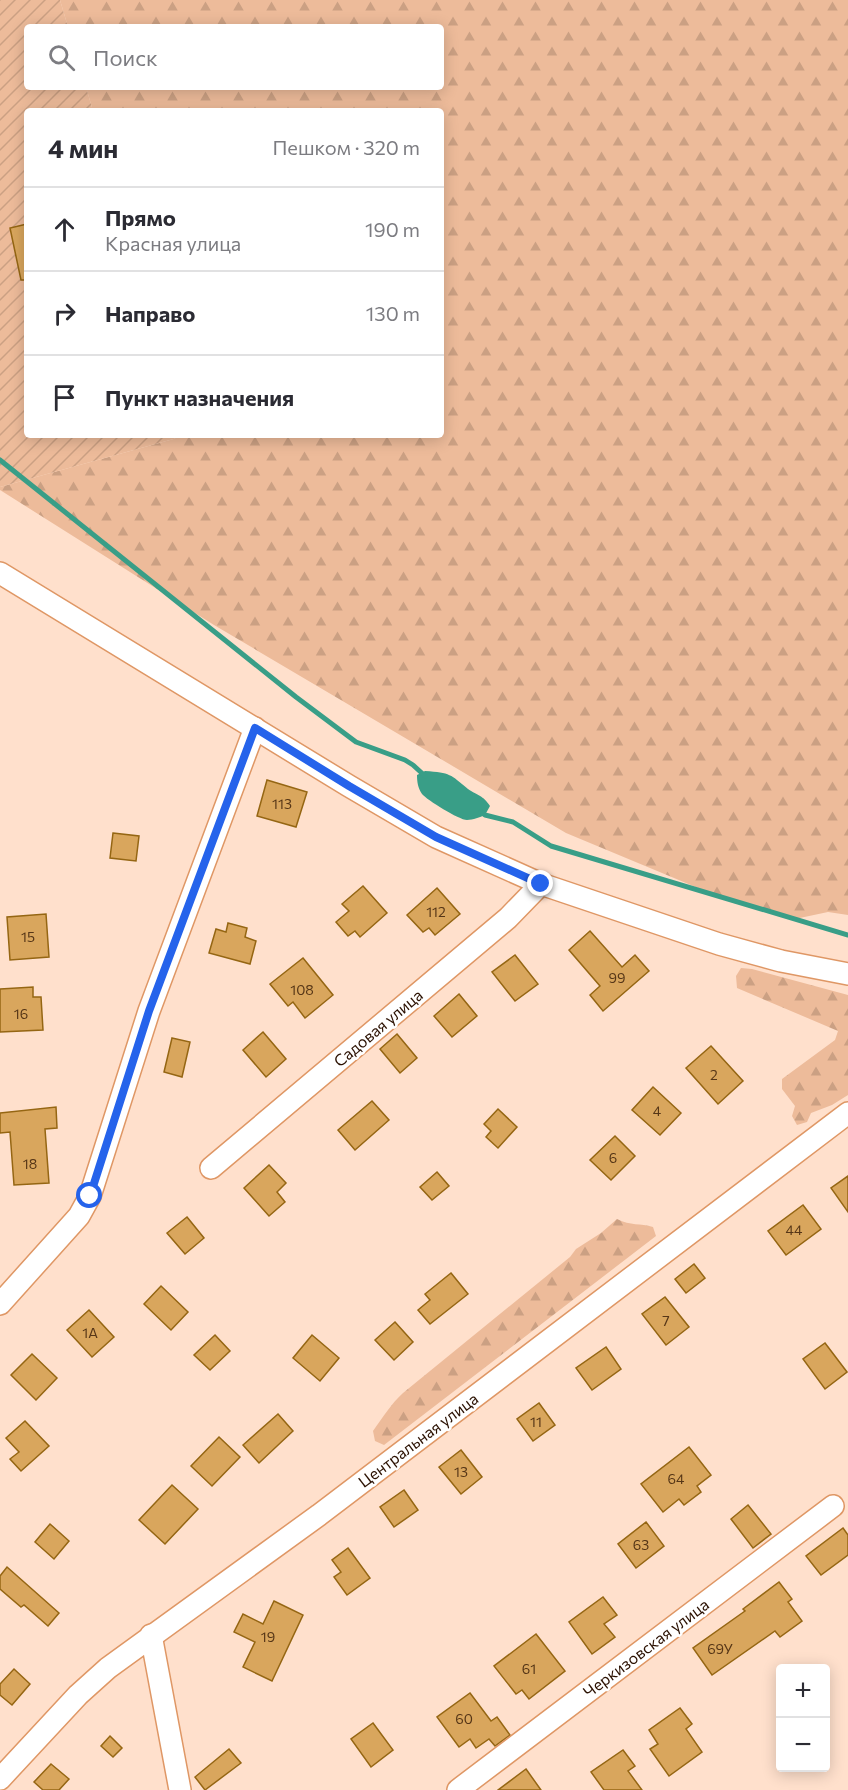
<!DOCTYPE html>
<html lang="ru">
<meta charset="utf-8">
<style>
:root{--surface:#fff;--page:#f7f7f7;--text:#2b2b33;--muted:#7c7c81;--line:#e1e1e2}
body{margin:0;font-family:Commissioner,sans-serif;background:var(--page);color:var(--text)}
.controls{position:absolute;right:18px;bottom:18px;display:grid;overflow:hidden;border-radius:6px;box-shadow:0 3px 15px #0003}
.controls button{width:54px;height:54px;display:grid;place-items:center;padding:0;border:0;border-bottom:2px solid var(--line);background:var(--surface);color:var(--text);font:30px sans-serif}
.stop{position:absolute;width:18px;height:18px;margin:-14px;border:4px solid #2563eb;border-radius:50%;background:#fff}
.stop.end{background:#2563eb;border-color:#fff;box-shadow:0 2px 6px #0008}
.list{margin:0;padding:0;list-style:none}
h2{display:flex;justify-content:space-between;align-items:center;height:78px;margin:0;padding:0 24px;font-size:26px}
h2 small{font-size:20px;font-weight:400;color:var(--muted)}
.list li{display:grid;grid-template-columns:39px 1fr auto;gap:18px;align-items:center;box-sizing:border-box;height:84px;padding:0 24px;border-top:2px solid var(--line)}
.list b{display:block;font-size:22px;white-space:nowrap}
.list p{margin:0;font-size:20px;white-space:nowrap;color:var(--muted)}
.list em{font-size:20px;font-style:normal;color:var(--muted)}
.icon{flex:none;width:33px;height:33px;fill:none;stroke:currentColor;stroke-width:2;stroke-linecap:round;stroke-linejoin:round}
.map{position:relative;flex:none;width:848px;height:1790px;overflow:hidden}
.search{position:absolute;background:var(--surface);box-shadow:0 3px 15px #0003;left:24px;top:24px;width:420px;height:66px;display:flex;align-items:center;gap:15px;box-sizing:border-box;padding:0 21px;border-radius:6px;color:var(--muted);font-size:22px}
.panel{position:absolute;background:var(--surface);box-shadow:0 3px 15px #0003;left:24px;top:108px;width:420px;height:330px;border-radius:6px}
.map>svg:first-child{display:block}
.forest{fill:url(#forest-firs)}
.garden{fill:url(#garden-furrows)}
.water{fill:#399e87}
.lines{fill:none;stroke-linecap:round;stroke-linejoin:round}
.stream{stroke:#399e87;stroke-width:5}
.building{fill:#d9a65d;stroke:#956613;stroke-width:1.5}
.minor-casing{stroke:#df9765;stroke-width:24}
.minor{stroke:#fff;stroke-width:21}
.route{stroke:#2563eb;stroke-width:8}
.labels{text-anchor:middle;stroke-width:5;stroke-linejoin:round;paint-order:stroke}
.number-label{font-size:14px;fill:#563617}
.street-label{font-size:16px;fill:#2a1000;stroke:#fff}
</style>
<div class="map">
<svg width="848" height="1790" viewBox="0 0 848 1790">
<defs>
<pattern id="forest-firs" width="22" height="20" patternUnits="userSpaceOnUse" patternTransform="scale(1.5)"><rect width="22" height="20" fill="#edbb9a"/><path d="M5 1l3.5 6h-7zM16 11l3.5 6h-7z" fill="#cba083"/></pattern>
<pattern id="garden-furrows" width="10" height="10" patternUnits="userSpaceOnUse" patternTransform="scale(1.5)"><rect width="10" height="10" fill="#edbb9a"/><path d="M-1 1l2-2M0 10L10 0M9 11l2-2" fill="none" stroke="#cba083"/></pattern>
</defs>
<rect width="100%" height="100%" fill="#ffe0cc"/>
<g class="forest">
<polygon points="60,0 848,0 848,915 828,912 795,919 734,903 566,833 214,625 0,490 0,487 188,435 441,435 441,111 93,111 86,87 441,87 441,27 68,27"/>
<polygon points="741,968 752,969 848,995 848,1095 832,1105 811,1113 807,1122 797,1125 792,1116 795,1106 782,1089 782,1079 835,1040 838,1031 737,988 736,976"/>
<path d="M617,1219C631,1226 640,1223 653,1227L656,1236L384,1445L375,1441L373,1431C383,1417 391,1404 403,1393L570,1257L576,1249L601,1233Z"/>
</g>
<polygon class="garden" points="0,0 60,0 68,27 27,27 27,87 86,87 93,111 27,111 27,435 188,435 0,487"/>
<path class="water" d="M425,771C451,773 450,774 468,789C478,796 483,795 490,806L485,815C480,817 473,820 467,820C459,820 427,800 422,794C418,788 417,782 417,775Z"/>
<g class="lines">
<g class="stream">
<polyline points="0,460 296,697 356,742 405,760 413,765 425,776"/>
<polyline points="481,812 485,815 513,822 551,846 848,935"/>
</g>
</g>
<g class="building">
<polygon points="27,224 27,280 21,280 10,228"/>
<polygon points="267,780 307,792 296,827 257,816"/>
<polygon points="113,833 139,836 136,861 110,858"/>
<polygon points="363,886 387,913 360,937 355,931 348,936 336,922 349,911 342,904"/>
<polygon points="437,888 460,914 435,935 429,928 423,932 407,915"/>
<polygon points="46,914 49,957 10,960 7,917"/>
<polygon points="228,923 247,928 245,937 256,941 250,964 209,953 216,929 226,932"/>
<polygon points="590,931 622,967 635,955 649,971 603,1011 590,995 600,986 569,950"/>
<polygon points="515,955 538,984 515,1001 492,972"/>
<polygon points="303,958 333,995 305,1018 293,1002 288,1006 270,984"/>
<polygon points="33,987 33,997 41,997 43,1030 0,1032 0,989"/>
<polygon points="459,994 477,1016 452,1037 434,1016"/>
<polygon points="263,1032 286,1059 266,1077 243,1050"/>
<polygon points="397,1034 417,1058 400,1073 380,1049"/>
<polygon points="172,1038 190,1042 182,1077 164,1072"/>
<polygon points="711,1046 743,1081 718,1104 686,1068"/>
<polygon points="653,1087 681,1113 660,1135 632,1110"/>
<polygon points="372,1101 389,1120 355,1150 338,1130"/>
<polygon points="56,1107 57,1128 45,1129 49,1183 14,1185 10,1132 0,1133 0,1113"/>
<polygon points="498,1109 517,1127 498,1148 486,1137 491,1131 484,1124"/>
<polygon points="615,1136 635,1156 611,1180 590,1160"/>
<polygon points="269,1165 286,1183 277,1192 285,1202 269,1216 244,1188"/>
<polygon points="437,1172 449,1186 432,1200 420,1187"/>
<polygon points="848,1176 848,1212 831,1188"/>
<polygon points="803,1205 821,1229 786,1255 768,1231"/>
<polygon points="187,1217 204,1238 185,1254 167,1233"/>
<polygon points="694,1264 705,1278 686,1293 675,1279"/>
<polygon points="451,1273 468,1294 430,1324 418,1310 430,1300 425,1294"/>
<polygon points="161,1286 188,1312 171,1330 144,1304"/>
<polygon points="665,1297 689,1327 666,1345 642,1314"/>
<polygon points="89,1310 114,1337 92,1357 67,1330"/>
<polygon points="395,1322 413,1342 394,1360 375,1340"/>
<polygon points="215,1335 230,1351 210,1370 194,1355"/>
<polygon points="312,1335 339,1358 320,1381 293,1358"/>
<polygon points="825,1343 847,1372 825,1389 803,1359"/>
<polygon points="606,1347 621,1369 592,1390 576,1368"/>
<polygon points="32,1354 57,1378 36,1400 11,1375"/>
<polygon points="539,1403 555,1425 533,1441 517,1419"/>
<polygon points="278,1414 293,1431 259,1463 243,1445"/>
<polygon points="25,1421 49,1446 21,1471 10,1459 19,1452 6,1438"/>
<polygon points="219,1437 240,1457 212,1486 191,1466"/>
<polygon points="689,1447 711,1475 697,1486 701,1492 684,1505 679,1499 663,1512 641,1484"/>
<polygon points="461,1450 482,1477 461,1494 439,1467"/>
<polygon points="172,1485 198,1509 165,1544 139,1520"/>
<polygon points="404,1490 418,1510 394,1527 380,1507"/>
<polygon points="748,1505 771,1534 753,1548 731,1519"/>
<polygon points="646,1522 664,1546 636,1568 618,1544"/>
<polygon points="50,1524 69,1541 54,1559 35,1542"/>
<polygon points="843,1528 848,1535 848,1555 821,1575 806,1556"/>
<polygon points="348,1548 370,1578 347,1595 334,1577 341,1572 332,1560"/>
<polygon points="7,1567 59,1613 48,1626 24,1605 21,1607 0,1589 0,1576"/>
<polygon points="779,1582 792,1599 788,1602 802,1621 780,1637 775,1631 712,1675 693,1648 745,1611 743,1609"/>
<polygon points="603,1597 617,1615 604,1624 615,1637 592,1654 569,1622"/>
<polygon points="274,1601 303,1615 272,1681 243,1667 255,1642 234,1632 243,1614 263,1624"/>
<polygon points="536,1634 565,1671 529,1699 522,1690 516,1694 494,1666"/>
<polygon points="14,1669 30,1684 12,1705 0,1695 0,1684"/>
<polygon points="470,1693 491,1721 497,1717 510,1735 495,1746 489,1739 476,1748 470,1739 459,1747 437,1717"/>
<polygon points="680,1708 692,1724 686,1729 702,1752 669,1776 650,1749 658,1744 649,1730"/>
<polygon points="373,1723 393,1750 371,1767 351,1739"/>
<polygon points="110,1736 122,1748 113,1757 101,1746"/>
<polygon points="229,1749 241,1763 205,1790 195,1777"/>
<polygon points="623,1750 635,1766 628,1771 642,1790 604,1790 591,1772"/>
<polygon points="51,1764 69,1779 59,1790 43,1790 34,1782"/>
<polygon points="526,1769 541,1790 498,1790"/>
</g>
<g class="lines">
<g class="minor-casing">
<g id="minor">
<polyline points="0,573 349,786 436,837 541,884 719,944 781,961 848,974"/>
<polyline points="211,1168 508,918 541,884"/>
<polyline points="0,1304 79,1216 90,1196 149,1011 255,728"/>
<polyline points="151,1635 180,1790"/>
<polyline points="0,1779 78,1695 108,1668 319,1515 848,1113"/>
<polyline points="458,1790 833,1506"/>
</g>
</g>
<use href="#minor" class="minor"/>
</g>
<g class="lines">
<polyline class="route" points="90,1196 149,1011 255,728 349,786 436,837 541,884"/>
</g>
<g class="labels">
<g class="number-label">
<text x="282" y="809">113</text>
<text x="436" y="917">112</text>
<text x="28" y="942">15</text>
<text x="617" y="983">99</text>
<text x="302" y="995">108</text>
<text x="21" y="1019">16</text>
<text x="714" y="1080">2</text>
<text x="657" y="1116">4</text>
<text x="613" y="1163">6</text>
<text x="30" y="1169">18</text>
<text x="794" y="1235">44</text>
<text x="666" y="1326">7</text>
<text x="90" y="1338">1А</text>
<text x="536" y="1427">11</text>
<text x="461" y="1477">13</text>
<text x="676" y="1484">64</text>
<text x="641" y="1550">63</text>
<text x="268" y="1642">19</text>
<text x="720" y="1654">69У</text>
<text x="529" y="1674">61</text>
<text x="464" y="1724">60</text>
</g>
<g class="street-label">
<text transform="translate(378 1028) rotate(-40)" y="6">Садовая улица</text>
<text transform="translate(418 1440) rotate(-37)" y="6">Центральная улица</text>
<text transform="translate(646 1648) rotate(-37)" y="6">Черкизовская улица</text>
</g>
</g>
</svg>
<div class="controls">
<button>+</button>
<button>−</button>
</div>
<div class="stop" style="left:90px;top:1196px"></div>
<div class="stop end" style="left:541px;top:884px"></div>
<div class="search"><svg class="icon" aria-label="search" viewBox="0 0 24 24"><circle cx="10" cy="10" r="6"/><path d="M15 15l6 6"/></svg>Поиск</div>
<section class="panel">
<h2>4 мин<small>Пешком · 320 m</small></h2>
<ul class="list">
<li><svg class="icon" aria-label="ahead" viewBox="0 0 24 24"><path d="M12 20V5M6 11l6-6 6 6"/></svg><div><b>Прямо</b><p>Красная улица</p></div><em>190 m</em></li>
<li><svg class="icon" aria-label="right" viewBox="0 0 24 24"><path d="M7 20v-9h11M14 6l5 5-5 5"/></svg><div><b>Направо</b></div><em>130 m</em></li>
<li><svg class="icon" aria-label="arrive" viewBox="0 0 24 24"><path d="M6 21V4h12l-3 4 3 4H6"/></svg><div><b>Пункт назначения</b></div></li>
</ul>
</section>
</div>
